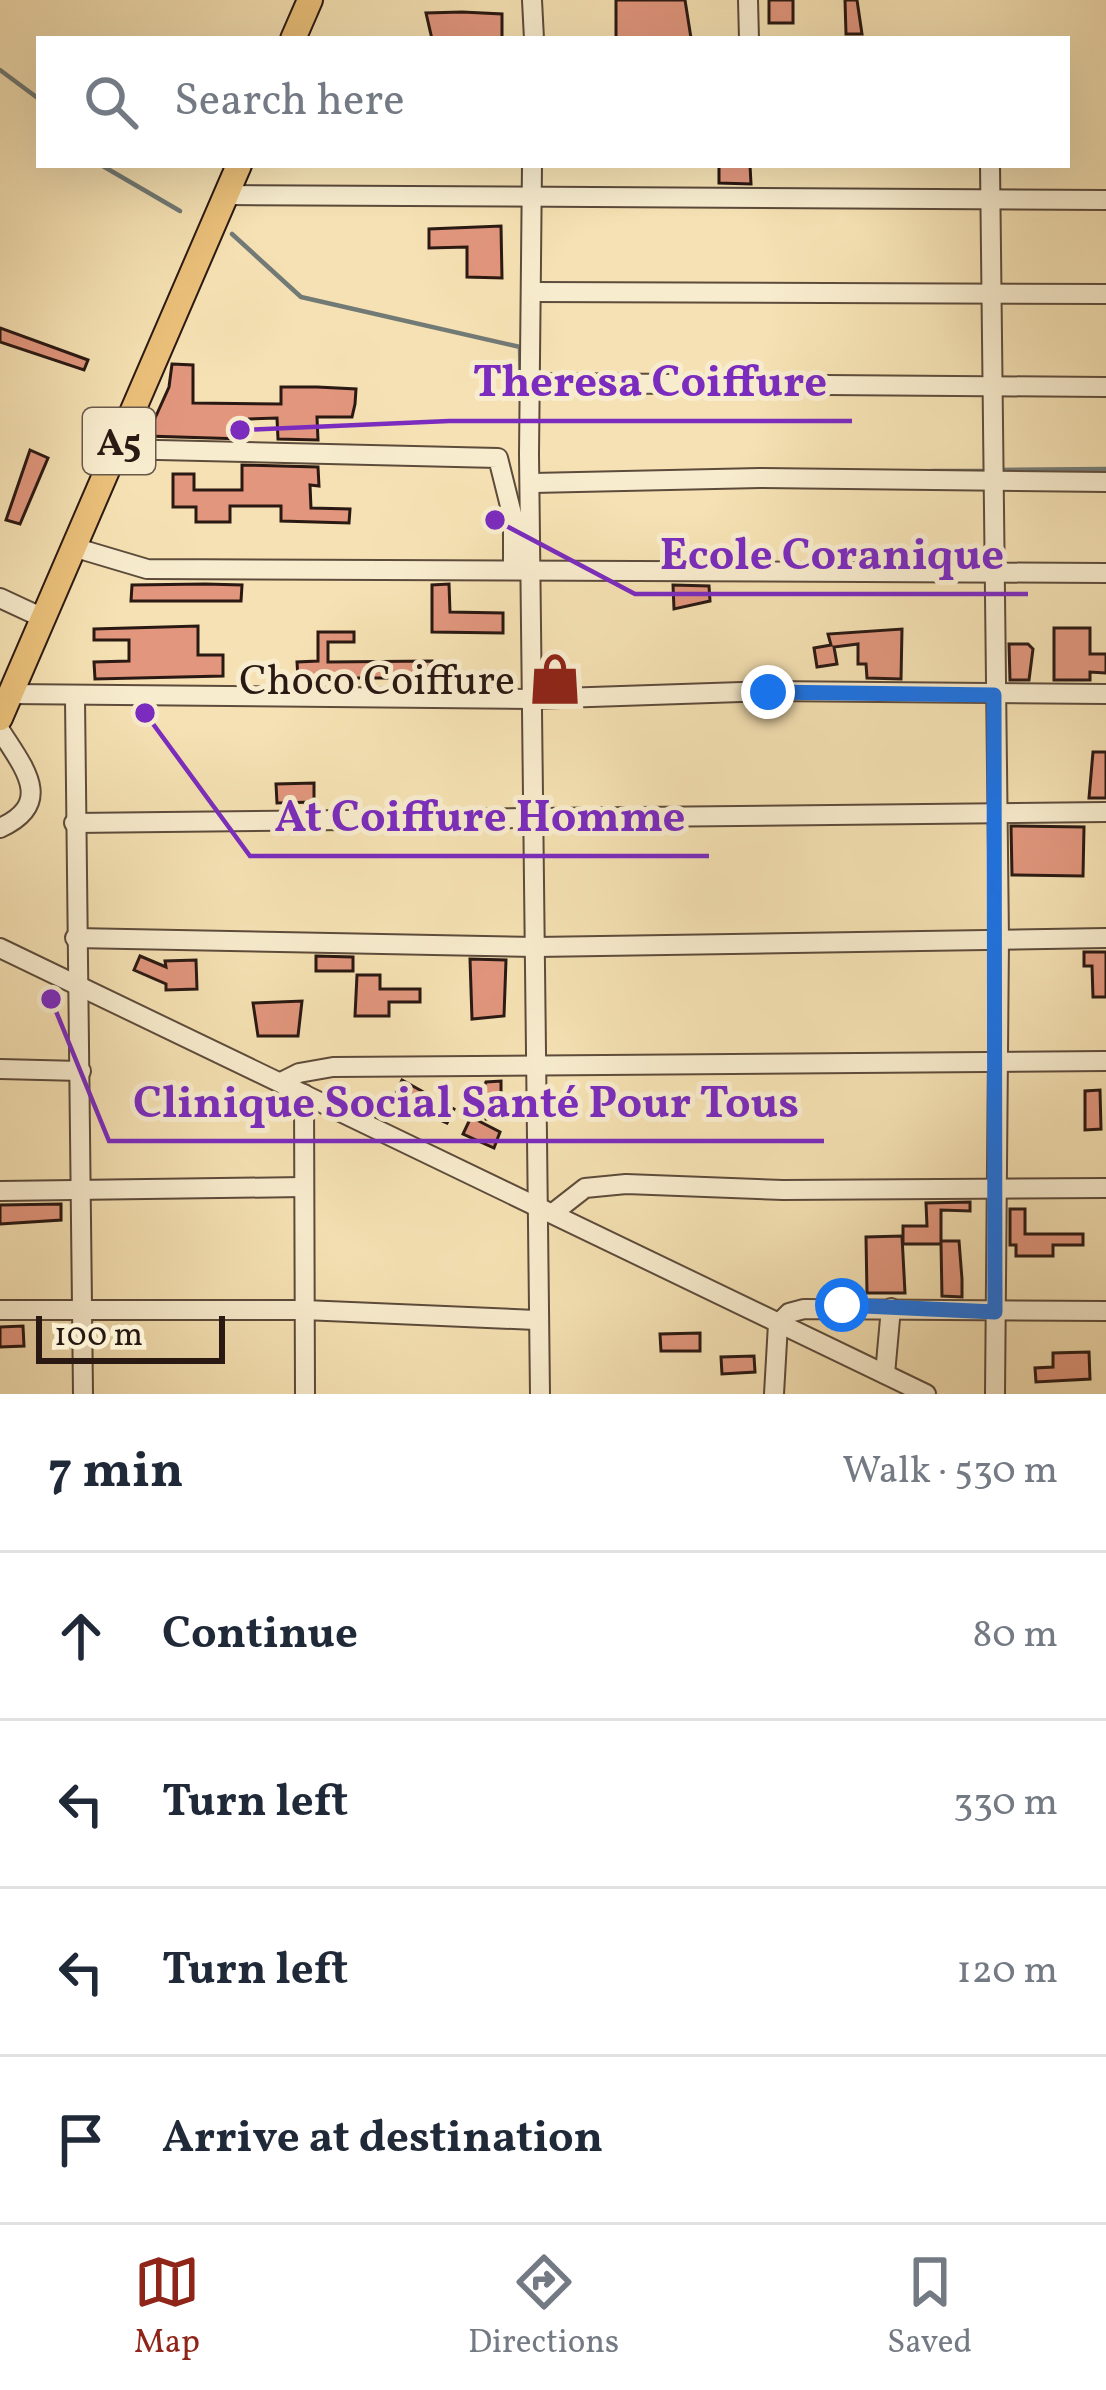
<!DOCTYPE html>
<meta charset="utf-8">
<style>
:root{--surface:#fff;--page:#f6f6f7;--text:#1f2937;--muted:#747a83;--line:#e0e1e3;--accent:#8f2418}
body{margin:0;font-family:Vollkorn,serif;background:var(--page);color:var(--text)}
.scale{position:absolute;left:36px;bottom:30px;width:189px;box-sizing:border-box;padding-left:12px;border:6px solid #2a1913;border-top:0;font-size:33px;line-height:42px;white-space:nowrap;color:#2a1913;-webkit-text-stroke:9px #f8ecce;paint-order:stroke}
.stop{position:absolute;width:36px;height:36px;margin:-27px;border:9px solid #1a73e8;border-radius:50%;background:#fff}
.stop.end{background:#1a73e8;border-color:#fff;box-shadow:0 3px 12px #0008}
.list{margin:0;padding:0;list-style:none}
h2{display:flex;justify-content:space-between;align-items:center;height:156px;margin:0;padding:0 48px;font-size:51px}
h2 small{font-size:39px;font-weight:400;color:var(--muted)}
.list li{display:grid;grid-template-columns:78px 1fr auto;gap:36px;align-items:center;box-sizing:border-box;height:168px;padding:0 48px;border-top:3px solid var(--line)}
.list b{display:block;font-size:45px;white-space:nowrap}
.list em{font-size:39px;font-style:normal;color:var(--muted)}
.icon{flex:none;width:66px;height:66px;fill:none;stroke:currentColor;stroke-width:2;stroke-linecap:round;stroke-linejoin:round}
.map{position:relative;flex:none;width:1106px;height:1394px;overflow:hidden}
.search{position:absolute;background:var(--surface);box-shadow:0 12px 48px #0002;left:36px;right:36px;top:36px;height:132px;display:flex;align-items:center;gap:30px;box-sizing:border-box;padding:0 42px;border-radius:0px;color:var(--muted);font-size:45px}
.sheet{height:828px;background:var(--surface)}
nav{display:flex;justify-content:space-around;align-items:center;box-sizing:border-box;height:168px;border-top:3px solid var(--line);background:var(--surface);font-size:33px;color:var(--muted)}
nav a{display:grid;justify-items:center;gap:6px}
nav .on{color:var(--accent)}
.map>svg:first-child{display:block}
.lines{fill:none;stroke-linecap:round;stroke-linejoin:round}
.stream{stroke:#727a76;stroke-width:4.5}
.building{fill:#e1967d;stroke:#2a1913;stroke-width:3}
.minor-casing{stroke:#5d4b3b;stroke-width:22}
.major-casing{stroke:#2a1913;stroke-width:28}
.minor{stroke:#f8ecce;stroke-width:18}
.major{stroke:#eac07a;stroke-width:24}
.route{stroke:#1a73e8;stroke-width:15}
.labels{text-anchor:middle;stroke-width:10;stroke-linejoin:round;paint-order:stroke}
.shield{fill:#f8ecce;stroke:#68584b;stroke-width:3}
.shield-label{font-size:39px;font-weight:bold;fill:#2a1913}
.poi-label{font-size:42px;fill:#2a1913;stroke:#f8ecce;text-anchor:end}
.leader{fill:none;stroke:#7b2cbf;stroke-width:4.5}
.callout-dot{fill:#7b2cbf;stroke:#f8ecce;stroke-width:4.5}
.callout-label{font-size:45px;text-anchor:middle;font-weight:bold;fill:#7b2cbf;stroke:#f8ecce;stroke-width:10;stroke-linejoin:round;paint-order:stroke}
</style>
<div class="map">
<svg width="1106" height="1394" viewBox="0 0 1106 1394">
<rect width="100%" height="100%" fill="#f5e1b3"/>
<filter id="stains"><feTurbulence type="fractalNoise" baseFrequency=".00167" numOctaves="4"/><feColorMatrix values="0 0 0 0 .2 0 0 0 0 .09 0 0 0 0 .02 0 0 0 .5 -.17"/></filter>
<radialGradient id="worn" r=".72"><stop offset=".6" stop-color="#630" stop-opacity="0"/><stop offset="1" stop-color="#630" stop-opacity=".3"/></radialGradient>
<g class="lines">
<g class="stream">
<polyline points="0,70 39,99"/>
<polyline points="101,165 180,211"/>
<polyline points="232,234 301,297 520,347 521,396"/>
<polyline points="998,470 1106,469"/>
<polyline points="932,471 986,471"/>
</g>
</g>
<g class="building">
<polygon points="616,0 685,0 691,38 616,38"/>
<rect x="769" y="0" width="24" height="23"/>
<polygon points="845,0 857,0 862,34 846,34"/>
<polygon points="462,12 502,14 502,39 432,39 426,13"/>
<polygon points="719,165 750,165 751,184 719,183"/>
<polygon points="501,226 502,278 467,277 467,247 429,248 429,229"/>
<polygon points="0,328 88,360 84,370 0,342"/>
<polygon points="172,364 193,365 193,403 281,404 281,387 317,387 356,389 355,404 352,417 317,417 318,440 278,439 277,418 249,419 243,439 147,436 169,387"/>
<polygon points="30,450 48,458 20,524 6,520"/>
<polygon points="242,465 318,467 319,486 310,485 311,508 350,509 349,523 281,521 281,506 230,506 230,522 196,522 196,507 173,507 173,474 194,474 194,490 242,490"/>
<polygon points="205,584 242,585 241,601 131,601 132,585"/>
<polygon points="449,584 450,612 503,613 503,633 432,632 432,585"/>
<polygon points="673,585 709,586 710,601 674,609"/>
<polygon points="198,626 198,655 223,655 223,676 95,679 94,662 129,661 129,640 94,640 94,629"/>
<polygon points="1054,628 1090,628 1090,654 1106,654 1106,673 1090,672 1090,680 1054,680"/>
<polygon points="902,629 901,679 867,678 866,664 858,664 858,644 834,647 837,664 817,667 814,648 831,645 828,634"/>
<polygon points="318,632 354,632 354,642 328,642 328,662 432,661 432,678 298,678 297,662 318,661"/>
<polygon points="1009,644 1028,644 1033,649 1029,680 1010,680"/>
<polygon points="1093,752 1106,752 1106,798 1089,798"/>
<polygon points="314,783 314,802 277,803 276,784"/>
<polygon points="1011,826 1084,827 1083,876 1012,875"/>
<polygon points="1084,952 1106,952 1106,997 1093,997 1092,966 1084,966"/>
<polygon points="140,956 166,967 165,961 196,960 197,989 166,990 166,984 134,970"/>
<polygon points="316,956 353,957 353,971 316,971"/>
<polygon points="470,959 506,960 504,1016 472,1019"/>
<polygon points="357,975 380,975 380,989 420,989 420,1002 389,1002 389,1016 355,1016"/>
<polygon points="302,1001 298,1036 258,1036 253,1003"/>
<polygon points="402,1080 454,1109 447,1123 413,1108 414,1101 396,1093"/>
<polygon points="501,1081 501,1116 486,1119 478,1101 486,1082"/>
<polygon points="1100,1090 1101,1129 1085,1130 1085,1091"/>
<polygon points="471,1117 500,1132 494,1148 463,1134"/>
<polygon points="970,1202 970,1211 941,1210 941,1241 959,1241 962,1279 962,1297 942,1296 941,1244 903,1244 903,1226 927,1226 926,1203"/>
<polygon points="61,1204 61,1220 0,1224 0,1205"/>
<polygon points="1010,1209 1025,1209 1025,1234 1083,1234 1083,1245 1053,1245 1053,1256 1016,1256 1016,1245 1010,1245"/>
<polygon points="902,1236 905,1293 867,1293 866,1237"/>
<polygon points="23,1326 24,1346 0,1347 0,1327"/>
<polygon points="700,1333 700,1351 661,1351 660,1334"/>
<polygon points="1089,1352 1090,1379 1036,1382 1035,1368 1053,1367 1053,1353"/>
<polygon points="754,1356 755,1372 722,1374 721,1357"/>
</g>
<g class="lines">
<g class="minor-casing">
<g id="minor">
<polyline points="532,0 534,39"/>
<polyline points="748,0 749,39"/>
<polyline points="532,165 529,454 540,1394"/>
<polyline points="990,165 999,939 995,1394"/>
<polyline points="227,195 1106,200"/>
<polyline points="533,292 1106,294"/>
<polyline points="531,383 1106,387"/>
<polyline points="115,449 498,458 513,518 513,570"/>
<polyline points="533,483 760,478 1106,482"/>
<polyline points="73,547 147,569 1106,573"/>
<polyline points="0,598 43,618"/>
<polyline points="10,694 531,699 768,691 1106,694"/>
<polyline points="75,699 83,1394"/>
<path d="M0,730C24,768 55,803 0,828"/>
<polyline points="74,823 1106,812"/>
<polyline points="75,938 536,947 1106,938"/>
<polyline points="0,948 926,1394"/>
<polyline points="0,1069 81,1071"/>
<polyline points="281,1082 299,1073 333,1067 1106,1061"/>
<polyline points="304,1094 305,1394"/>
<polyline points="0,1191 303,1187"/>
<polyline points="553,1213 585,1188 626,1184 783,1190 1106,1188"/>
<polyline points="0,1310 304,1310 536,1320"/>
<polyline points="885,1374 891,1308"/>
<polyline points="774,1394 778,1324 789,1313 804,1309 1106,1311"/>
</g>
</g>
<g class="major-casing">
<g id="major">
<polyline points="293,39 310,0"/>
<polyline points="0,718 239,165"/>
</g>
</g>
<use href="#minor" class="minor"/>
<use href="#major" class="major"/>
</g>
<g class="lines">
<polyline class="route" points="768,692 994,695 995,1312 842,1305"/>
</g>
<defs>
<g id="shop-bare" transform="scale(4.14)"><path d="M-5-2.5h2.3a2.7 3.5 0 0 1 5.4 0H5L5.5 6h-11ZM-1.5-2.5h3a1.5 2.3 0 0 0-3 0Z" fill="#8f2418" stroke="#f8ecce" stroke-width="2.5" paint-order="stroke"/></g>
</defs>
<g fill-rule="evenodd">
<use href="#shop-bare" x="555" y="679"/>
</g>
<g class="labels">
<rect class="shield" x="83" y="408" width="72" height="66" rx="9"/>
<g class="shield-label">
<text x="119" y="455">A5</text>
</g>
<g class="poi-label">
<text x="515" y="694">Choco Coiffure</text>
</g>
</g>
<path class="leader" d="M240 430L449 421H852M495 520L635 594H1028M145 713L250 856H709M51 999L109 1141H824"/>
<g class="callout-dot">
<circle cx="240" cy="430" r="12"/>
<circle cx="495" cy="520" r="12"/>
<circle cx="145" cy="713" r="12"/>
<circle cx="51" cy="999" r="12"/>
</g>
<g class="callout-label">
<text x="650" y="396">Theresa Coiffure</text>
<text x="832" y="569">Ecole Coranique</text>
<text x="480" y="831">At Coiffure Homme</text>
<text x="466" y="1117">Clinique Social Santé Pour Tous</text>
</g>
<rect width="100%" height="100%" filter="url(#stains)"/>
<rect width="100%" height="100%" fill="url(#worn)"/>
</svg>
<div class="scale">100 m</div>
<div class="stop" style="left:842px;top:1305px"></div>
<div class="stop end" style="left:768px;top:692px"></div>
<div class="search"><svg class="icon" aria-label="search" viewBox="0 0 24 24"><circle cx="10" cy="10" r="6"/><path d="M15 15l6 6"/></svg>Search here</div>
</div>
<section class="sheet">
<h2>7 min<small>Walk · 530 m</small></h2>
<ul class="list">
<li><svg class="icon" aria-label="ahead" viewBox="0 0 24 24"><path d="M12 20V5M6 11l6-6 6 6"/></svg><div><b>Continue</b></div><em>80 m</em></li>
<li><svg class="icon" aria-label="left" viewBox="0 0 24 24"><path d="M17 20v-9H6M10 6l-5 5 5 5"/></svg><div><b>Turn left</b></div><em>330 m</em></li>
<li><svg class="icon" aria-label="left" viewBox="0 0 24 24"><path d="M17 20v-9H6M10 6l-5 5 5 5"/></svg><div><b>Turn left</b></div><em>120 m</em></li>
<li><svg class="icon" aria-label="arrive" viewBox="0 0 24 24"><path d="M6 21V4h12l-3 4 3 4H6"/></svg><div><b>Arrive at destination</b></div></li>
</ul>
</section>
<nav>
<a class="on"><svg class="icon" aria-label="map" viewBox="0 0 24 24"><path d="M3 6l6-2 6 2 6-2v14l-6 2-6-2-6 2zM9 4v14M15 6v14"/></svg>Map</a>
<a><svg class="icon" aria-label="directions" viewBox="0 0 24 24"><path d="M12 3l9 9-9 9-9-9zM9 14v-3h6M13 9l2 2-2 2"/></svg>Directions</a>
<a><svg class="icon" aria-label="saved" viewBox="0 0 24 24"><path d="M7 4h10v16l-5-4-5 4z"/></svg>Saved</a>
</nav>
